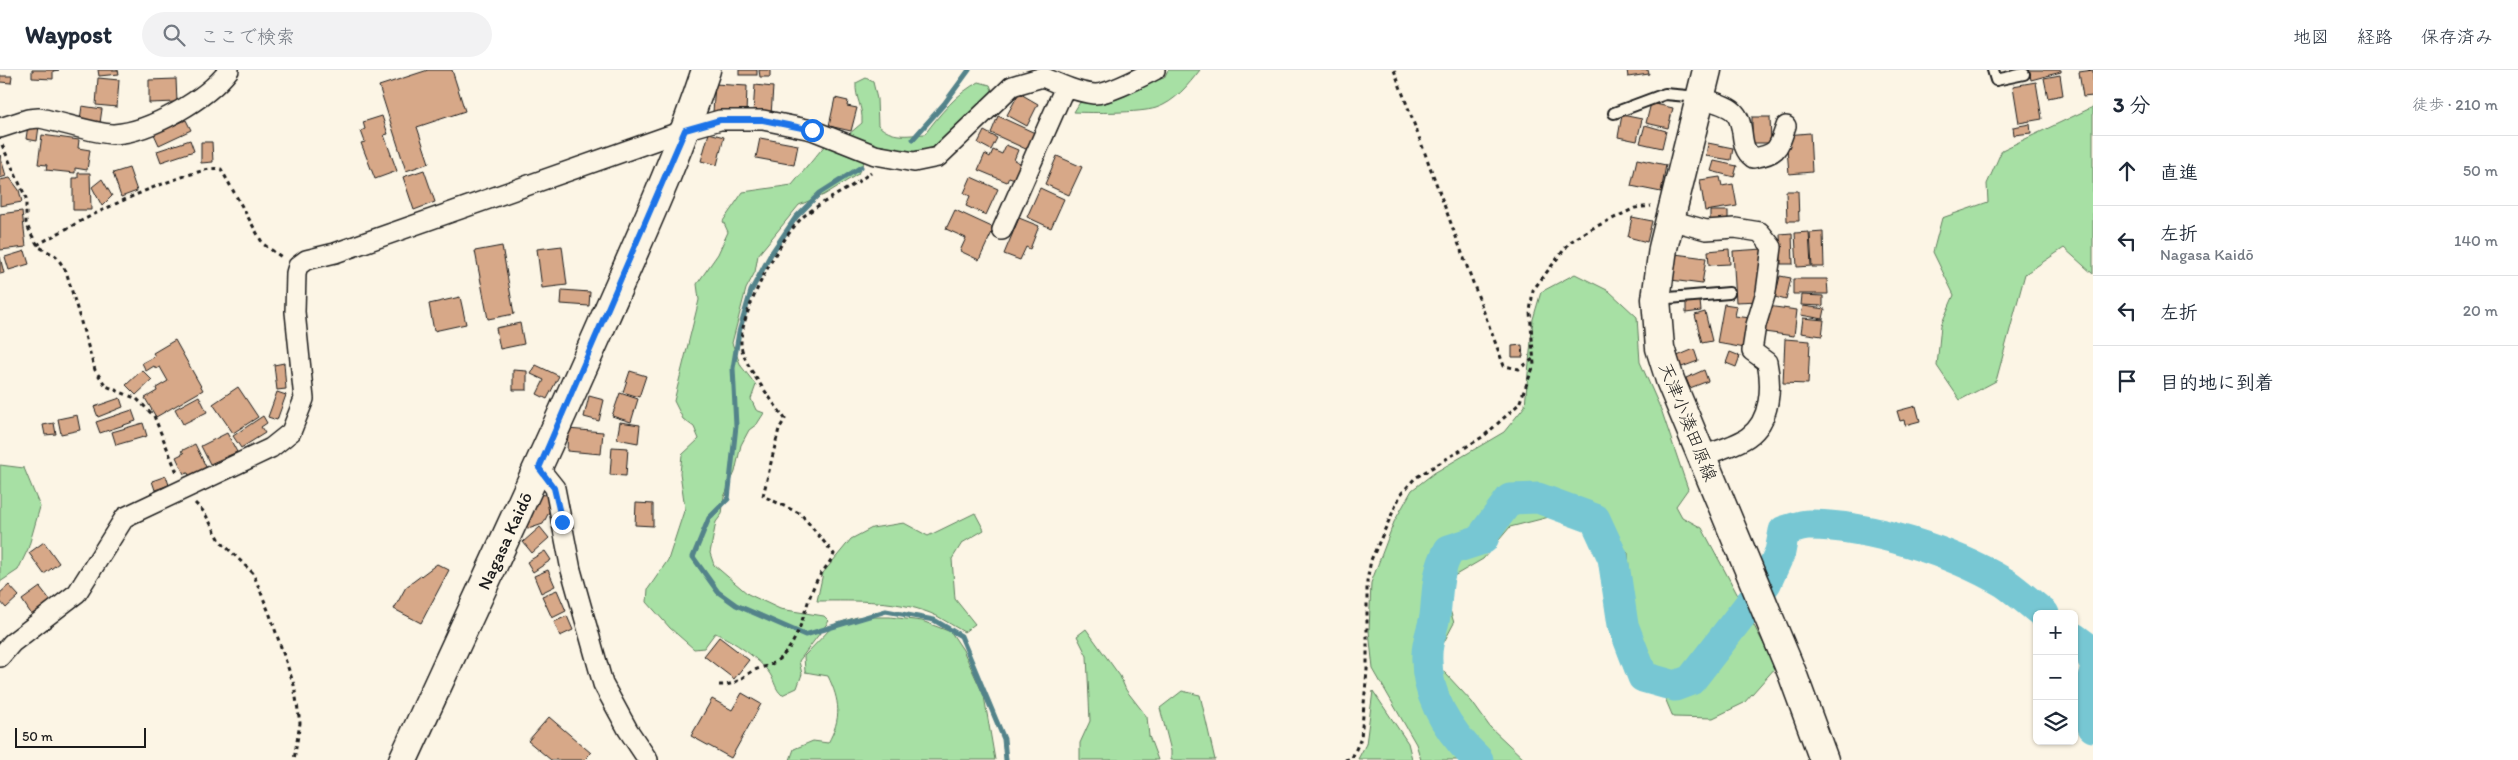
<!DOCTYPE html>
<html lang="ja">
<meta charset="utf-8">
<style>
:root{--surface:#fff;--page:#f2f2f3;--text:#1f2937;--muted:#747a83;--line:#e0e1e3}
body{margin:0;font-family:Itim,"Klee One",sans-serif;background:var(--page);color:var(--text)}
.controls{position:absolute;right:15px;bottom:15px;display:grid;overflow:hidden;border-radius:8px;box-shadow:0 1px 4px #0004}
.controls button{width:45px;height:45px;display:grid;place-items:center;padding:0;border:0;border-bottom:1px solid var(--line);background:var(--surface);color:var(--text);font:25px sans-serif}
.scale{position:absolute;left:15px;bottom:12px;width:131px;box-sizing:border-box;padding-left:5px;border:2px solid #1c1c1c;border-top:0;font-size:14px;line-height:18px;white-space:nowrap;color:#1c1c1c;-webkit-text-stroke:4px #fcf5e5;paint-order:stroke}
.stop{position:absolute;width:15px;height:15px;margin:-11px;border:4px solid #1a73e8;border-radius:50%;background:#fff}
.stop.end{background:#1a73e8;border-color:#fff;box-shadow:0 1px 5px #0008}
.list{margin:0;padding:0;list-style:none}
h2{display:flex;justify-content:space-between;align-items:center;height:65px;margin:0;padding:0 20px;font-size:21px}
h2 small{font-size:16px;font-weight:400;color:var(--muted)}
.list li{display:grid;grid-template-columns:32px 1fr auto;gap:15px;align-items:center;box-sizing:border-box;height:70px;padding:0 20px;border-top:1px solid var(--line)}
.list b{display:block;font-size:19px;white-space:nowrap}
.list p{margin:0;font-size:16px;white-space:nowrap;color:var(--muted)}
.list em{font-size:16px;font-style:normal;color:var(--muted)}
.icon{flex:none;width:28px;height:28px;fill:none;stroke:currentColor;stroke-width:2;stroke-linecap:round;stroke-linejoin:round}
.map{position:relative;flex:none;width:2093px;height:690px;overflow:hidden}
header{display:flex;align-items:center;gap:30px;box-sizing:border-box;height:70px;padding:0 25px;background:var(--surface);border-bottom:1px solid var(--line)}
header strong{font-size:24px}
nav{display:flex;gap:28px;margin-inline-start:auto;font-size:18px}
.search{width:350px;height:45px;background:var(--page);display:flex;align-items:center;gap:12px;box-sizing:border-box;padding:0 18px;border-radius:28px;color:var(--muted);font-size:19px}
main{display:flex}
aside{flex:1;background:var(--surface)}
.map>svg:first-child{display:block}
.green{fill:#a7e0a4;stroke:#627e60}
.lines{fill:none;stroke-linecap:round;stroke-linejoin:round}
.stream{stroke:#53838a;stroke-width:5}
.river{stroke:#77c7d3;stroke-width:31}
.building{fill:#d7a888;stroke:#1c1c1c}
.service-casing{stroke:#1c1c1c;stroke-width:14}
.minor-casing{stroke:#1c1c1c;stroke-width:22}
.secondary-casing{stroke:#1c1c1c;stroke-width:31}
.primary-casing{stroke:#1c1c1c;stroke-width:31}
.path{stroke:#1c1c1c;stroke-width:3;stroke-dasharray:4 4;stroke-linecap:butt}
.service{stroke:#fcf5e5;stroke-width:10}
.minor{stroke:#fcf5e5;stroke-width:19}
.secondary{stroke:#fcf5e5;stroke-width:28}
.primary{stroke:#fcf5e5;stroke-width:28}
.route{stroke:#1a73e8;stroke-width:6}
.labels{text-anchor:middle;stroke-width:4;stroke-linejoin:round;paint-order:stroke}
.street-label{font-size:18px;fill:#1c1c1c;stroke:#fcf5e5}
</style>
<header>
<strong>Waypost</strong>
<div class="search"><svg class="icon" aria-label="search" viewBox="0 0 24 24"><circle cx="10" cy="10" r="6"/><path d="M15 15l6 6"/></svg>ここで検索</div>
<nav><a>地図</a><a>経路</a><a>保存済み</a></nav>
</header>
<main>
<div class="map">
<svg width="2093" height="690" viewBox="0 0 2093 690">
<rect width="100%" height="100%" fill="#fcf5e5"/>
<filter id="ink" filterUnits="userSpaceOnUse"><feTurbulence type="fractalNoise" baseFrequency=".02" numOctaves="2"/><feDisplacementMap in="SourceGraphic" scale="10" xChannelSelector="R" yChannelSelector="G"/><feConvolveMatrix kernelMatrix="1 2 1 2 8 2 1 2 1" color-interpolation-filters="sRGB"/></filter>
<g filter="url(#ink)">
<g class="green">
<path d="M1168,0H1200C1188,15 1175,32 1156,38C1140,43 1092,43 1074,42L1082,29L1164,8Z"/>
<path d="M866,8L873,12L877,29L878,55C892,69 907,65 925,64C939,45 958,22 979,12L990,15L994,25L933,82L865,89L858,104L824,125L799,135L758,185L755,202L746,219L732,273L741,296L756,315L751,329L756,340L764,343L757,354L749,360L741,375L735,402L724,427L722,444L716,452L710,483L714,495L748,524L780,539L824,546L829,551L799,591L802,604L797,618L782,625C775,619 775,612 770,604C760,589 732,570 715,563L704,578L694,579L670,558L647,532L648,519L668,490L685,438L680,403L682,385L699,369L694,357L683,349L674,331L699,230L697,214L718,184L728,162L723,151L743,122L792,115L826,74L849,64L862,53C863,35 855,29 856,13Z"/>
<polygon points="2093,37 2093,204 2064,178 2025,204 1996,311 1960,330 1937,296 1941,255 1954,225 1933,182 1942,148 1988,132 1987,114 2002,80"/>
<polygon points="1575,204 1609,221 1637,247 1640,292 1662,342 1688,419 1676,436 1682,447 1702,458 1776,597 1744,633 1713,648 1673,647 1657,609 1642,589 1630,515 1628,483 1581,451 1561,444 1510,457 1483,489 1442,513 1454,553 1434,591 1472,632 1490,657 1525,690 1421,690 1416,674 1373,599 1369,561 1371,513 1394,452 1412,420 1434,403 1504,362 1525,336 1533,249 1541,222"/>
<polygon points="0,395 24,398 40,437 28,479 18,500 0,512"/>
<path d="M975,443L984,460L962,473L952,489L955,529L975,554L964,562C955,557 946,551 937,546C901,529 856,531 817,531L823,503L851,469L872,458L904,453L928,466Z"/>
<path d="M857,547H890L922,551L951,562L963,580L984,626L995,690H790L794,679L813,671L828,673C842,648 840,631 828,606L805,602L804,586L835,554Z"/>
<polygon points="1086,559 1120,606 1126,620 1147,647 1149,666 1158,690 1080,690 1080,673 1090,651 1087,586 1077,566"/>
<polygon points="1182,621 1200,625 1215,690 1171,690 1171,681 1160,638"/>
<polygon points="1373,621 1408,673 1412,689 1358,689 1366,674"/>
</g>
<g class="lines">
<g class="stream">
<polyline points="913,69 944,34 969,0"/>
<polyline points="861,97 820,123 796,147 771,184 751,221 739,262 733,298 736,356 728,429 709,448 693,487 718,522 736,535 805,565 886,541 934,550 961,566 1004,669 1006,690"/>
</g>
<g class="river">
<polyline points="2074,568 2089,579 2093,590"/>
<polyline points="2093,607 2084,637 2093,657"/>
<path d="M1478,690C1449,662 1425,626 1427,584C1427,571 1433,559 1435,546C1438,520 1436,504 1449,480L1483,469L1486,461L1510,429L1538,428L1595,449L1613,488L1623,555L1643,607L1675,616L1691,610L1766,513L1780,482L1784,461C1792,459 1801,455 1809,455C1870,455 1953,482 2005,513C2018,522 2031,534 2044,544"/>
</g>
</g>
<g class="building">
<polygon points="32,0 59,0 53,1 53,9 32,8"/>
<polygon points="98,0 118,0 119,4 99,6"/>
<polygon points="428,0 452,0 465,41 417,57 429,93 406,101 379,16"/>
<rect x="739" y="0" width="18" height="5"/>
<polygon points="759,0 770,0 770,7 760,7"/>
<polygon points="1627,0 1648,0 1649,4 1628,7"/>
<polygon points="2029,0 2061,0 2061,2 2031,10"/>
<polygon points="2093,0 2093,26 2083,27 2079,2"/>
<polygon points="2060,5 2063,25 2048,28 2044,8"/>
<polygon points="0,6 12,6 11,13 0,12"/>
<polygon points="98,8 119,10 117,37 96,35"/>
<polygon points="176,9 177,32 149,33 149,10"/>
<polygon points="2036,12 2042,49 2019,53 2013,16"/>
<polygon points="715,14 747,16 746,44 713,42"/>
<polygon points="755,15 773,17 771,45 753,43"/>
<polygon points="1019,23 1038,34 1027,56 1007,45"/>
<polygon points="835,28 848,31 847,36 857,38 851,61 829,56"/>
<polygon points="1651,33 1673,38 1668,58 1646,53"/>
<polygon points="82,36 102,39 100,53 80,50"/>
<polygon points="1622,45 1642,49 1637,71 1618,67"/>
<polygon points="382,46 388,64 384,65 397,101 375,109 361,73 365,72 361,61 365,59 363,52"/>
<polygon points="998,46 1035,63 1028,80 991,63"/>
<polygon points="1752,47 1770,47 1771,73 1752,73"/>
<polygon points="186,50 191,60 159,75 154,64"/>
<polygon points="2030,54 2031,63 2014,65 2013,57"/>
<polygon points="28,55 39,56 37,71 26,69"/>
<polygon points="1645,55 1666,61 1662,78 1640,73"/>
<polygon points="984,61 997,68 991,80 978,73"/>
<polygon points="709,63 724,67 717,95 701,91"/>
<polygon points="1810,63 1812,102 1789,104 1786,65"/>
<polygon points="42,65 79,70 78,78 90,80 87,100 75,98 75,103 46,100 47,95 38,94"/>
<polygon points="760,68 798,75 794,95 756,88"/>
<polygon points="190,70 194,81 161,92 157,81"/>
<polygon points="201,72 212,72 213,92 201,93"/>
<polygon points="1708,73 1733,78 1731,90 1706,86"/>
<polygon points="1006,75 1018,80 1014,90 1022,94 1015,109 1009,107 1007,112 978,100 985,84 990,87 993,80 1002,84"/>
<polygon points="0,85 6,106 0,108"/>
<polygon points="1057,86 1082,97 1069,125 1045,114"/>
<polygon points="1637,89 1666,95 1661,122 1631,116"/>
<polygon points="1714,91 1737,96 1734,107 1711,101"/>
<polygon points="129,98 137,121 121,127 113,103"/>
<polygon points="424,100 435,132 414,140 403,107"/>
<polygon points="78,103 90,103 91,140 73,140 73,108 78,108"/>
<polygon points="971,107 998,119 986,145 966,136 970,126 964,123"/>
<polygon points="1720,107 1722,116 1733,114 1737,136 1705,141 1700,110"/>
<polygon points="10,108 19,120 22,132 0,136 0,110"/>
<polygon points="102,109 112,126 102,136 92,117"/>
<polygon points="1040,118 1064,129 1051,158 1027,147"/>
<polygon points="1786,121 1798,121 1799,151 1787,151"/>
<polygon points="955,140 994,158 979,190 960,181 966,168 946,159"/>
<polygon points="22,141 26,177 0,180 0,144"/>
<rect x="1710" y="141" width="18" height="15"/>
<polygon points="1632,147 1652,151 1647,172 1628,167"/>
<polygon points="1019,148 1039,156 1030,179 1026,177 1020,190 1004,184"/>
<polygon points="1809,162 1811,196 1797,197 1795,163"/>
<polygon points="1823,162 1824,197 1812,197 1810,163"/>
<polygon points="1792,163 1793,194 1781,194 1780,164"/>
<polygon points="502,176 514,244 488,249 475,181"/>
<polygon points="562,176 567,215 542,218 537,179"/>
<polygon points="1729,179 1730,194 1709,195 1708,181"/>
<polygon points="1763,179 1760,231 1736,232 1733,181"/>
<polygon points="25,181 29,194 9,200 5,187"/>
<polygon points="1675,184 1706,188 1702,214 1671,210"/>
<polygon points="0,187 4,203 0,204"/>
<polygon points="1780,206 1791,208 1786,230 1775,227"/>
<polygon points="1793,209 1827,209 1828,224 1793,224"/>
<polygon points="562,220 590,222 589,236 561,234"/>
<polygon points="1802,225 1823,226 1823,236 1801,235"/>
<polygon points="460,227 466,254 434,261 429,234"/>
<polygon points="1700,231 1701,241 1686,243 1686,232"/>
<polygon points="1724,234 1737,236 1735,246 1750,248 1745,278 1717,273"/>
<polygon points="1767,236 1797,240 1794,266 1764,262"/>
<polygon points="1803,236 1825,239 1823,249 1801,245"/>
<polygon points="1705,242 1712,271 1702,273 1695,245"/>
<polygon points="1803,248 1824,250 1822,266 1801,263"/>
<polygon points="520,253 524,274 500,279 496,258"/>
<polygon points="1785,269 1810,271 1808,314 1783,313"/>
<polygon points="175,270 203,320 156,347 145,328 157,321 156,318 168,311 160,297 156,299 154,296 146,301 142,293 155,286 153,283"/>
<polygon points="1522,275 1523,287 1512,287 1512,276"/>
<polygon points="1694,279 1698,291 1679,298 1675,287"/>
<polygon points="1730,282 1740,286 1736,297 1726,293"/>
<polygon points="284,293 286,319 277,320 274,295"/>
<polygon points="536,295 559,306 547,329 537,324 544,310 531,304"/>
<polygon points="142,300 152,310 136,325 126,315"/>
<polygon points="513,300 527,301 527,320 513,320"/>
<polygon points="1704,300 1708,311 1690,318 1686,308"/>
<polygon points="630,301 646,306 639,327 623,322"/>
<polygon points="238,317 258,347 233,363 213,334"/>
<polygon points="277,322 286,325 277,350 268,347"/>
<polygon points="620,323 638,329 631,352 612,346"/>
<polygon points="199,326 207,342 183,354 175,339"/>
<polygon points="589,326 604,330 599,351 584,347"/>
<polygon points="120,328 123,337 98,347 94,337"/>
<polygon points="1916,336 1920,351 1905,355 1904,350 1900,351 1897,341"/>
<polygon points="132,340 136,351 100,363 96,352"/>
<polygon points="77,345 80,360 61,364 58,349"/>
<polygon points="263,346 267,353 261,357 265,363 241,378 233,366"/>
<polygon points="620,352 640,355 638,373 617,369"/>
<polygon points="54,353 56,364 45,365 43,355"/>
<polygon points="143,353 147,366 116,375 112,362"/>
<polygon points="568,359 603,362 601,384 567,381"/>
<polygon points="227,363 237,382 210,394 201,376"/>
<polygon points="195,374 207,399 190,407 188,403 184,404 176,387 184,383 181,381"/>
<polygon points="612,377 628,378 626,406 610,405"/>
<polygon points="166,406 169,415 155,420 152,411"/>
<polygon points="535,424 546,425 550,440 543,454 528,459 521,457"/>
<polygon points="636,433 653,434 653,456 635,455"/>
<polygon points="540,457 549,468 532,483 523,472"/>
<polygon points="44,472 59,493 44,504 29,483"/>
<polygon points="545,481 551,490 533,502 527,492"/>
<polygon points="437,494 449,500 421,553 394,539 406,517"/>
<polygon points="548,500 555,516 541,523 534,506"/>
<polygon points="9,515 19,526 6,538 0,531 0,523"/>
<polygon points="40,517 51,531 32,545 22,530"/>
<polygon points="557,520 566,541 552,548 542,526"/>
<polygon points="567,546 573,560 560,566 554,552"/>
<polygon points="719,567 749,590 734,609 704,586"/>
<polygon points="742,623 761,634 731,688 691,666 712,629 732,640"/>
<polygon points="549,647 591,683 584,690 551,690 528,671"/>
</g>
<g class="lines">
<g class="service-casing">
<g id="service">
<polyline points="1993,0 1996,10 2024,4"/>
<polyline points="1614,43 1665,24 1699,27"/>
<polyline points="1657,229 1729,223"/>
</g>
</g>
<g class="minor-casing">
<g id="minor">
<path d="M1700,27C1709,31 1729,35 1735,43C1747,57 1737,76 1753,88C1778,84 1778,79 1786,56"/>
<path d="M0,58L28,49L39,48C58,51 99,65 114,64C150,62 207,29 229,0"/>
<path d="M1670,150L1706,160L1735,158L1760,162L1772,177L1766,222L1756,255L1752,281L1767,292C1772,316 1771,351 1748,367C1735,376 1716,381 1701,386"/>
<polyline points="1002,160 1065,17"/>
<polyline points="539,398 555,418 571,500 603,614 628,660 648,690"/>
<path d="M0,587L12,573L77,523L125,447L271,378L291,362L304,329L295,242L296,203L298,196L306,190L335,183L685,60L720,50H763L812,60L875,85L914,92L938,87L1012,16L1043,7C1059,14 1076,22 1094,24C1107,25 1143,6 1155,0"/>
</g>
</g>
<g class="secondary-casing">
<polyline id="secondary" points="1707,0 1663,178 1656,229 1660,278 1670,310 1792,603 1824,690"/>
</g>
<g class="primary-casing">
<path id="primary" d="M403,690C469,547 536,404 600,259C637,174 677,89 706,0"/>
</g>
<g class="path">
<polyline points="1394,0 1504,296 1519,299 1533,289"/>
<polyline points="2,75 26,128 26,153 31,164 39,177 56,186 66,201 95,300 106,316 137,329 154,346 178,405"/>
<path d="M37,175C85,148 135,122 188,105C200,102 208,97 221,99L263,174L283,188"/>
<polyline points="195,433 204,442 221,472 253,503 270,545 294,615 300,653 294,690"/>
<path d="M719,615C735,616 740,608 753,601C760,597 768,597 775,592C802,574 803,536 817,510C822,501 830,494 834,484L801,444L763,426L779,359L785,349C773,331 742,294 741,274C740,243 781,166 804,146C825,129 851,119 871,102"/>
<polyline points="1345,690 1352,688 1361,668 1367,600 1367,511 1371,490 1401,424 1415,408 1484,366 1519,334 1534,295 1530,242 1533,220 1570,172 1591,159 1635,138 1651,136"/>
</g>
<use href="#service" class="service"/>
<use href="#minor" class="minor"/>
<use href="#secondary" class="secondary"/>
<use href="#primary" class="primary"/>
</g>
</g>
<g class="lines" filter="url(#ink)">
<polyline class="route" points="562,452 554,418 539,398 685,60 720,50 763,50 812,60"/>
</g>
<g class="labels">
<g class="street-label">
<text transform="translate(1688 352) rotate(68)" y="6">天津小湊田原線</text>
<text transform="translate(505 471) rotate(-65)" y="6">Nagasa Kaidō</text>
</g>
</g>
</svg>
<div class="controls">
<button>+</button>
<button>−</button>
<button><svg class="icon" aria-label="layers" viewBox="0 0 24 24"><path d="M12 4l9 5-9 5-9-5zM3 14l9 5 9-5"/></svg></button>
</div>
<div class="scale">50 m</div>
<div class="stop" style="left:812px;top:60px"></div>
<div class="stop end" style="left:562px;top:452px"></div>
</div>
<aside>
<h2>3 分<small>徒歩 · 210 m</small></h2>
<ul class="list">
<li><svg class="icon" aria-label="ahead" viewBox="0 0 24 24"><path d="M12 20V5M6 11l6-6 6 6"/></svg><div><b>直進</b></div><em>50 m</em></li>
<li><svg class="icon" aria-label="left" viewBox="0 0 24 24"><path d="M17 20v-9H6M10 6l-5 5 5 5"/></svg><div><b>左折</b><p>Nagasa Kaidō</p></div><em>140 m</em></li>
<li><svg class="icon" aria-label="left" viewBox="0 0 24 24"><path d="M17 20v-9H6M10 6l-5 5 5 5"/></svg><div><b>左折</b></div><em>20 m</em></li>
<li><svg class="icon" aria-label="arrive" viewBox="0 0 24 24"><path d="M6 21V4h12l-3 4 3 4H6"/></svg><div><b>目的地に到着</b></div></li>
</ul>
</aside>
</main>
